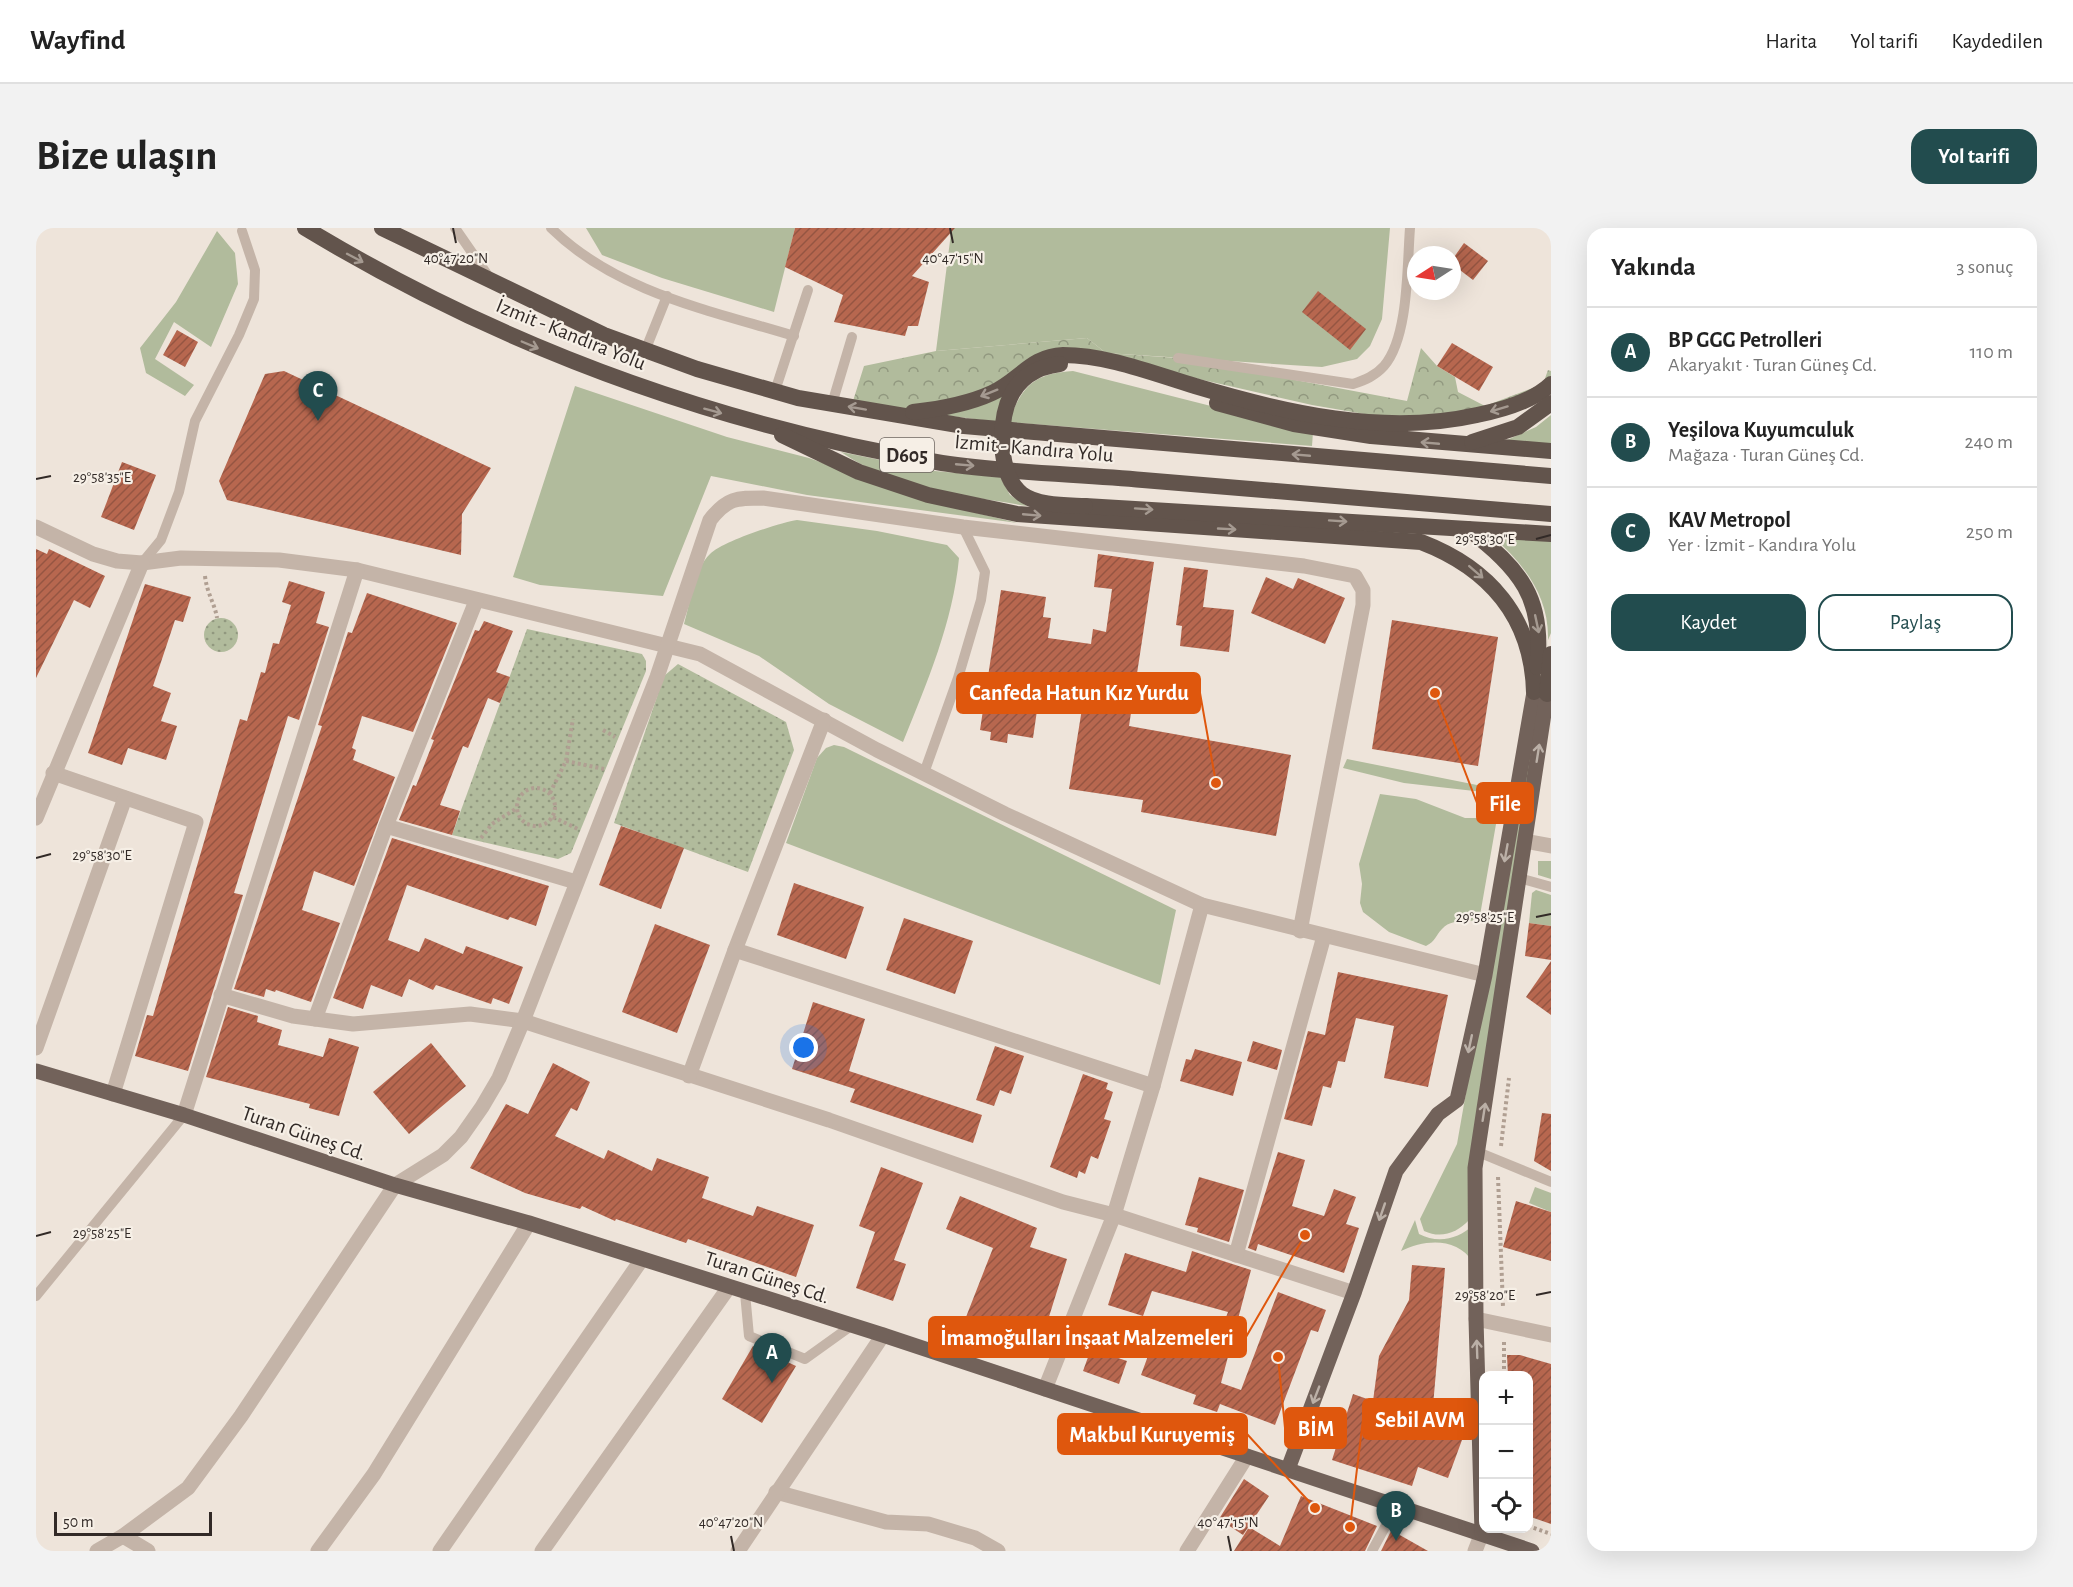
<!DOCTYPE html>
<html lang="tr">
<meta charset="utf-8">
<style>
:root{--surface:#fff;--page:#f2f2f2;--text:#222;--muted:#767676;--line:#e0e0e0;--accent:#224c4e}
body{margin:0;font-family:"Alegreya Sans",sans-serif;background:var(--page);color:var(--text)}
.controls{position:absolute;right:18px;bottom:18px;display:grid;overflow:hidden;border-radius:12px;box-shadow:0 6px 24px #0002}
.controls button{width:54px;height:54px;display:grid;place-items:center;padding:0;border:0;border-bottom:2px solid var(--line);background:var(--surface);color:var(--text);font:30px sans-serif}
.compass{position:absolute;left:1371px;top:18px;width:54px;height:54px;border-radius:50%;background:var(--surface);box-shadow:0 6px 24px #0002;rotate:258deg}
.scale{position:absolute;left:18px;bottom:15px;width:158px;box-sizing:border-box;padding-left:6px;border:3px solid #322a27;border-top:0;font-size:16px;line-height:21px;white-space:nowrap;color:#322a27;-webkit-text-stroke:4px #f6efe6;paint-order:stroke}
.you{position:absolute;left:768px;top:820px;width:21px;height:21px;margin:-15px;border:4px solid #fff;border-radius:50%;background:#1a73e8;box-shadow:0 0 0 9px #1a73e833}
.badge{display:grid;place-items:center;width:39px;height:39px;border-radius:50%;background:var(--accent);color:#fff;font-size:20px;font-weight:700}
.pin{position:absolute;translate:-50% -50px;filter:drop-shadow(0 2px 3px #0008)}
.pin::after{content:'';position:absolute;top:32px;width:21px;height:18px;background:inherit;clip-path:polygon(0 0,100% 0,50% 100%)}
.list{margin:0;padding:0;list-style:none}
h2{display:flex;justify-content:space-between;align-items:center;height:78px;margin:0;padding:0 24px;font-size:26px}
h2 small{font-size:20px;font-weight:400;color:var(--muted)}
.list li{display:grid;grid-template-columns:39px 1fr auto;gap:18px;align-items:center;box-sizing:border-box;height:90px;padding:0 24px;border-top:2px solid var(--line)}
.list b{display:block;font-size:22px;white-space:nowrap}
.list p{margin:0;font-size:20px;white-space:nowrap;color:var(--muted)}
.list em{font-size:20px;font-style:normal;color:var(--muted)}
.actions{display:flex;gap:12px;padding:18px 24px}
.actions a{flex:1;padding:14px 0;border:2px solid var(--accent);border-radius:18px;text-align:center;font-size:21px;color:var(--accent)}
.actions .main{background:var(--accent);color:#fff}
.icon{flex:none;width:33px;height:33px;fill:none;stroke:currentColor;stroke-width:2;stroke-linecap:round;stroke-linejoin:round}
.map{position:relative;flex:none;width:1515px;height:1323px;overflow:hidden;border-radius:18px}
header{display:flex;align-items:center;gap:36px;box-sizing:border-box;height:84px;padding:0 30px;background:var(--surface);border-bottom:2px solid var(--line)}
header strong{font-size:28px}
nav{display:flex;gap:33px;margin-inline-start:auto;font-size:21px}
.intro{display:flex;align-items:center;justify-content:space-between;box-sizing:border-box;height:144px;padding:0 36px}
h1{margin:0;font-size:42px}
.button{padding:15px 27px;border-radius:18px;background:var(--accent);color:#fff;font-size:21px;font-weight:700}
main{display:flex;gap:36px;padding:0 36px}
aside{flex:1;background:var(--surface);border-radius:18px;box-shadow:0 6px 24px #0002}
.map>svg:first-child{display:block}
.green{fill:#b1bb9c}
.forest{fill:url(#forest-crowns)}
.park{fill:url(#park-dots)}
.building{fill:url(#building-hatch)}
.lines{fill:none;stroke-linecap:round;stroke-linejoin:round}
.path{stroke:#b09f92;stroke-width:4;stroke-dasharray:3 3;stroke-linecap:butt}
.service{stroke:#c4b4a8;stroke-width:10}
.minor{stroke:#c4b4a8;stroke-width:15}
.tertiary{stroke:#c4b4a8;stroke-width:15}
.primary{stroke:#72625a;stroke-width:15}
.trunk{stroke:#62544c;stroke-width:16}
.trunk-bridge{stroke:#62544c;stroke-width:16}
.oneway{stroke:#a59a91}
.oneway2{stroke:#bbb0a7}
.ticks{fill:none;stroke:#322a27;stroke-width:2}
.labels{text-anchor:middle;stroke-width:4.5;stroke-linejoin:round;paint-order:stroke}
.shield{fill:#f6efe6;stroke:#6d6560;stroke-width:1.5}
.shield-label{font-size:20px;font-weight:bold;fill:#322a27}
.street-label{font-size:21px;fill:#322a27;stroke:#f6efe6}
.ticks-label{font-size:15px;text-anchor:middle;fill:#322a27;stroke:#f6efe6;stroke-width:4.5;stroke-linejoin:round;paint-order:stroke}
.leader{fill:none;stroke:#df570d;stroke-width:2}
.callout-dot{fill:#df570d;stroke:#f6efe6;stroke-width:2}
.callout{fill:#df570d;stroke:#df570d;stroke-width:2}
.callout-label{font-size:22px;text-anchor:middle;font-weight:bold;fill:#fff}
</style>
<header>
<strong>Wayfind</strong>
<nav><a>Harita</a><a>Yol tarifi</a><a>Kaydedilen</a></nav>
</header>
<div class="intro"><h1>Bize ulaşın</h1><a class="button">Yol tarifi</a></div>
<main>
<div class="map">
<svg width="1515" height="1323" viewBox="0 0 1515 1323">
<defs>
<pattern id="forest-crowns" width="20" height="18" patternUnits="userSpaceOnUse" patternTransform="scale(1.5)"><rect width="20" height="18" fill="#b1bb9c"/><path d="M2 6a3 3 0 1 1 6 0M12 15a3 3 0 1 1 6 0" fill="none" stroke="#91987f"/></pattern>
<pattern id="park-dots" width="8" height="8" patternUnits="userSpaceOnUse" patternTransform="scale(1.5)"><rect width="8" height="8" fill="#b1bb9c"/><path d="M2 2h.1M6 6h.1" fill="none" stroke="#91987f" stroke-width="1.8" stroke-linecap="round"/></pattern>
<pattern id="building-hatch" width="6" height="6" patternUnits="userSpaceOnUse" patternTransform="scale(1.5)"><rect width="6" height="6" fill="#b7674f"/><path d="M-1 1l2-2M0 6l6-6M5 7l2-2" fill="none" stroke="#955542"/></pattern>
</defs>
<rect width="100%" height="100%" fill="#eee4da"/>
<g class="green">
<polygon points="550,0 759,0 738,84 626,50 566,27"/>
<polygon points="911,0 1354,0 1346,91 1334,118 1321,131 1286,139 1070,125 1051,110 900,123 915,5"/>
<polygon points="181,3 199,25 202,56 175,119 138,94 119,131 158,157 149,168 110,145 104,120 140,74"/>
<path d="M1037,143L1277,204L1276,218L972,194C987,158 996,146 1037,143Z"/>
<polygon points="539,158 691,209 773,230 891,273 982,295 771,267 675,248 627,368 504,357 477,349"/>
<polygon points="973,161 963,194 898,186"/>
<polygon points="1515,187 1515,219 1462,216 1500,199"/>
<path d="M805,224L899,243L964,249L974,267L991,278C928,267 858,261 805,224Z"/>
<path d="M761,292L841,303L911,317L923,330C917,394 891,455 867,514L793,476L723,428L648,396C654,376 658,341 674,326C687,313 743,295 761,292Z"/>
<path d="M1457,309L1515,311V405L1512,412L1507,467L1433,992C1421,1005 1405,1011 1388,1003L1384,991L1421,916L1500,466C1504,448 1511,429 1512,411C1513,368 1488,336 1457,309Z"/>
<polygon points="798,517 808,519 1140,682 1124,757 750,615 781,530 790,520"/>
<path d="M1311,531L1466,562L1443,693C1431,693 1415,691 1406,701C1399,708 1400,713 1390,718L1353,704L1327,684L1324,675L1326,656L1323,636L1344,566L1380,571L1429,590H1442L1449,584L1452,571L1447,564L1368,555L1307,540Z"/>
<polygon points="1502,633 1515,633 1515,651 1502,647"/>
<polygon points="1500,662 1515,667 1515,698 1493,695 1496,665"/>
<polygon points="1499,959 1515,965 1515,984 1493,975"/>
<path d="M1379,992L1383,1006C1402,1016 1423,1011 1437,997V1034C1421,1009 1389,1011 1365,1023Z"/>
</g>
<polygon class="forest" points="1051,110 1070,125 1142,130 1371,173 1385,120 1401,138 1419,149 1422,164 1449,178 1507,156 1512,142 1515,143 1515,151 1507,159 1448,182 1369,193 1276,177 1049,125 909,176 857,183 817,173 828,138 900,123"/>
<g class="park">
<circle cx="185" cy="407" r="17"/>
<polygon points="491,401 606,426 610,433 610,443 535,625 522,631 416,607"/>
<polygon points="642,436 750,494 758,522 712,644 578,595 628,448"/>
</g>
<g class="building">
<polygon points="759,0 919,0 876,48 893,54 882,98 872,98 869,108 798,94 807,67 749,39"/>
<polygon points="1428,15 1452,33 1437,52 1416,36 1416,32"/>
<polygon points="1282,63 1330,101 1314,122 1266,84"/>
<polygon points="141,102 162,114 149,139 127,127"/>
<polygon points="1416,115 1457,139 1443,163 1401,138"/>
<polygon points="248,143 455,240 426,286 425,327 191,272 183,253 229,146"/>
<polygon points="86,234 120,247 98,302 65,289"/>
<polygon points="0,321 11,326 13,321 69,348 54,380 38,372 0,450"/>
<polygon points="1062,326 1118,334 1093,498 1255,527 1240,608 1105,584 1107,572 1033,561 1050,456 1006,448 997,510 972,506 971,515 954,512 955,504 944,502 965,362 1010,369 1007,389 1015,390 1012,410 1055,416 1057,401 1070,404 1076,361 1058,359"/>
<polygon points="1148,339 1172,342 1167,379 1198,382 1193,424 1144,418 1146,398 1140,397"/>
<polygon points="1230,349 1257,361 1262,350 1309,370 1289,416 1215,385"/>
<polygon points="253,353 289,364 280,395 293,399 263,492 252,488 198,665 207,667 152,843 99,828 111,787 117,788 204,491 211,493 225,444 229,445 237,415 243,416 255,377 246,374"/>
<polygon points="109,356 155,369 147,394 139,392 117,458 135,465 125,493 141,498 130,532 92,520 86,537 52,525"/>
<polygon points="331,365 421,395 377,504 326,488 316,520 320,522 317,532 359,549 318,658 278,643 266,682 304,695 275,774 240,762 239,764 230,761 228,769 198,761 286,498 282,497 312,404 316,405"/>
<polygon points="1356,392 1462,409 1442,538 1336,521"/>
<polygon points="448,393 477,403 460,444 474,449 464,475 452,470 432,520 427,518 404,577 424,583 416,607 363,592 377,557 380,558 398,512 395,511 439,402 443,403"/>
<polygon points="585,598 648,620 625,681 563,657"/>
<polygon points="356,610 513,658 500,698 474,689 472,692 371,657 352,712 383,724 389,710 427,726 430,718 487,739 473,776 457,770 455,776 400,757 397,762 373,751 366,769 335,757 327,781 297,770"/>
<polygon points="758,655 828,679 810,731 741,707"/>
<polygon points="868,690 937,713 919,766 850,742"/>
<polygon points="1493,695 1515,698 1515,732 1489,728"/>
<polygon points="619,696 674,717 641,805 586,784"/>
<polygon points="1515,733 1515,787 1490,769"/>
<polygon points="1302,744 1412,767 1392,859 1348,850 1358,798 1320,790 1309,834 1302,833 1295,860 1287,858 1276,898 1248,891 1272,803 1289,807"/>
<polygon points="777,774 829,791 813,843 946,887 937,915 814,874 819,861 756,841"/>
<polygon points="192,779 222,788 221,794 246,802 242,817 287,829 293,810 323,819 303,888 273,880 274,876 170,849"/>
<polygon points="1217,813 1246,822 1241,842 1211,833"/>
<polygon points="395,815 430,858 373,906 337,864"/>
<polygon points="959,818 988,828 975,866 964,862 958,878 940,872"/>
<polygon points="1159,821 1206,834 1197,868 1144,853 1150,831 1155,832"/>
<polygon points="517,835 554,854 541,883 535,880 519,908 568,931 572,922 616,943 621,930 673,949 666,970 717,988 721,978 778,997 760,1049 652,1011 650,1015 580,991 579,993 546,978 544,981 489,965 434,940 470,876 492,886"/>
<polygon points="1047,846 1072,855 1070,861 1077,864 1068,891 1075,893 1062,931 1055,928 1049,946 1043,943 1041,950 1014,939"/>
<polygon points="1506,885 1515,886 1515,943 1498,933"/>
<polygon points="1242,924 1269,932 1256,978 1288,988 1298,961 1320,969 1310,996 1323,1000 1308,1045 1222,1016 1220,1023 1212,1020"/>
<polygon points="845,939 887,955 858,1032 870,1036 857,1073 820,1060 839,1004 823,998"/>
<polygon points="1163,949 1208,962 1193,1014 1161,1004 1162,1000 1149,997"/>
<polygon points="924,968 1001,1000 994,1019 1031,1031 1002,1124 967,1113 970,1104 930,1089 957,1020 910,1001"/>
<polygon points="1480,973 1515,984 1515,1033 1467,1019"/>
<polygon points="1156,1023 1215,1042 1185,1155 1205,1162 1242,1064 1290,1082 1282,1104 1275,1102 1239,1197 1184,1176 1181,1184 1157,1176 1160,1167 1105,1147 1120,1106 1176,1126 1192,1084 1116,1063 1107,1088 1072,1077 1089,1025 1150,1044"/>
<polygon points="1376,1037 1409,1040 1395,1201 1426,1212 1412,1250 1382,1239 1376,1258 1296,1232 1317,1166 1337,1173 1343,1128 1373,1072"/>
<polygon points="717,1118 760,1138 726,1195 686,1171"/>
<polygon points="1055,1121 1091,1133 1083,1156 1047,1143"/>
<polygon points="1471,1127 1484,1127 1515,1136 1515,1296 1492,1288 1492,1148 1472,1148"/>
<polygon points="1208,1251 1233,1268 1207,1307 1183,1291"/>
<polygon points="1265,1268 1341,1298 1329,1323 1198,1323 1213,1299 1244,1318"/>
<polygon points="1355,1303 1362,1306 1392,1323 1345,1323"/>
</g>
<g class="lines">
<g class="path">
<path d="M169,348C171,366 179,376 181,390"/>
<polyline points="567,502 579,509"/>
<polyline points="530,533 568,541"/>
<circle cx="500" cy="579" r="19"/>
<polyline points="514,565 530,533 537,491"/>
<polyline points="517,589 544,602"/>
<polyline points="445,610 456,596 481,580"/>
<polyline points="1465,918 1473,850"/>
<polyline points="1462,949 1467,1079"/>
<polyline points="1468,1114 1468,1148"/>
<polyline points="1492,1298 1515,1306"/>
</g>
<g class="service">
<polyline points="419,0 453,49"/>
<path d="M515,0C580,64 673,82 758,108"/>
<polyline points="609,123 631,68"/>
<path d="M1142,130L1317,156C1329,152 1339,148 1348,138C1373,109 1371,37 1374,0"/>
<polyline points="739,163 772,62"/>
<polyline points="796,176 816,109"/>
<polyline points="106,335 125,312 143,264 159,193 203,107 218,71 219,42 206,3"/>
<polyline points="888,545 922,450 945,372 949,344 927,299"/>
<polyline points="1483,650 1515,659"/>
<polyline points="1442,924 1515,954"/>
<polyline points="709,1065 713,1108 769,1131 815,1098"/>
<polyline points="0,1068 148,887"/>
<polyline points="1336,1323 1361,1277"/>
</g>
<g class="minor">
<polyline points="0,299 57,326 81,333 106,335 145,330 243,332 321,342 664,426 841,522 969,586 1166,677 1449,747"/>
<polyline points="788,492 699,722 1117,858"/>
<polyline points="17,545 160,594 77,866"/>
<polyline points="0,590 106,335"/>
<polyline points="350,598 540,654"/>
<polyline points="1489,613 1515,618"/>
<polyline points="185,767 257,788 317,796 434,786 487,793 793,892 1027,974 1078,987 1318,1065"/>
<polyline points="279,791 350,598 440,373"/>
<polyline points="0,820 89,570"/>
<polyline points="653,848 699,722"/>
<polyline points="148,887 321,342"/>
<polyline points="1200,1027 1288,708"/>
<polyline points="1440,1091 1515,1107"/>
<polyline points="1009,1161 1078,987 1117,858 1166,677"/>
<polyline points="740,1264 850,1294 892,1296 939,1310 962,1323"/>
<polyline points="87,1308 112,1323"/>
<path d="M61,1323L87,1308L152,1260L205,1188L359,957L407,927L425,909L446,879L463,850L487,793L621,449L674,292C691,270 700,270 727,270L927,299L1268,338L1319,348L1327,362V377L1264,703"/>
<polyline points="282,1323 338,1246 493,995"/>
<polyline points="404,1323 606,1031"/>
<polyline points="506,1323 693,1059"/>
<polyline points="702,1323 847,1107"/>
<polyline points="1151,1323 1211,1228"/>
</g>
<polyline class="tertiary" points="1439,1323 1446,1305"/>
<g class="primary">
<polyline points="0,843 148,887 359,957 493,995 847,1107 1496,1323"/>
<polyline points="1252,1241 1318,1065 1360,943 1402,886 1421,872 1449,747 1498,464"/>
<polyline points="1446,1305 1440,1091 1439,940 1511,466"/>
</g>
<g class="trunk">
<path d="M269,0C466,119 679,197 906,235C969,245 1042,246 1107,252C1243,263 1379,275 1515,286"/>
<polyline points="346,0 568,107 661,141 762,170 928,198 1515,248"/>
<polyline points="1181,175 1258,196 1335,208 1515,223"/>
<path d="M877,184C904,181 932,176 956,165C983,153 995,128 1027,127C1071,127 1116,145 1159,158C1249,185 1348,208 1441,187C1466,182 1496,174 1515,156"/>
<path d="M746,207L823,244L892,267L981,286L1385,314C1453,340 1496,389 1498,464"/>
<polyline points="1436,214 1482,199 1515,175"/>
<polyline points="1049,278 1515,306"/>
<path d="M1432,301C1484,341 1509,370 1501,439"/>
<polyline points="1511,466 1515,426"/>
</g>
<path class="trunk-bridge" d="M1024,136C974,142 963,182 967,226C969,241 973,256 986,266C1002,278 1030,277 1049,278"/>
</g>
<defs><path id="oneway-shaft" d="M-6 0H5M1.5-3L5.5 0L1.5 3" fill="none" stroke-width="1.6" stroke-linecap="round" stroke-linejoin="round" transform="scale(1.5)"/></defs>
<g class="oneway">
<use href="#oneway-shaft" transform="translate(319 30) rotate(28)"/>
<use href="#oneway-shaft" transform="translate(494 117) rotate(23)"/>
<use href="#oneway-shaft" transform="translate(953 165) rotate(158)"/>
<use href="#oneway-shaft" transform="translate(821 180) rotate(-170)"/>
<use href="#oneway-shaft" transform="translate(1463 181) rotate(163)"/>
<use href="#oneway-shaft" transform="translate(677 183) rotate(15)"/>
<use href="#oneway-shaft" transform="translate(1394 215) rotate(-175)"/>
<use href="#oneway-shaft" transform="translate(1265 227) rotate(-175)"/>
<use href="#oneway-shaft" transform="translate(929 237) rotate(5)"/>
<use href="#oneway-shaft" transform="translate(1108 281) rotate(4)"/>
<use href="#oneway-shaft" transform="translate(996 287) rotate(5)"/>
<use href="#oneway-shaft" transform="translate(1302 293) rotate(4)"/>
<use href="#oneway-shaft" transform="translate(1191 301) rotate(3)"/>
<use href="#oneway-shaft" transform="translate(1440 344) rotate(41)"/>
<use href="#oneway-shaft" transform="translate(1501 396) rotate(78)"/>
</g>
<g class="oneway2">
<use href="#oneway-shaft" transform="translate(1502 525) rotate(-81)"/>
<use href="#oneway-shaft" transform="translate(1470 625) rotate(100)"/>
<use href="#oneway-shaft" transform="translate(1434 816) rotate(102)"/>
<use href="#oneway-shaft" transform="translate(1448 884) rotate(-81)"/>
<use href="#oneway-shaft" transform="translate(1346 984) rotate(109)"/>
<use href="#oneway-shaft" transform="translate(1441 1121) rotate(-92)"/>
<use href="#oneway-shaft" transform="translate(1280 1167) rotate(111)"/>
</g>
<path class="ticks" d="M417,0L420,15M914,0L917,15M0,251L15,248M1500,311L1515,307M0,630L15,626M1500,689L1515,686M0,1008L15,1004M1500,1067L1515,1064M695,1308L698,1323M1192,1308L1195,1323"/>
<g class="labels">
<rect class="shield" x="844" y="210" width="54" height="34" rx="4.5"/>
<g class="shield-label">
<text x="871" y="234">D605</text>
</g>
<g class="street-label">
<text transform="translate(535 106) rotate(22)" y="7">İzmit - Kandıra Yolu</text>
<text transform="translate(998 220) rotate(5)" y="7">İzmit - Kandıra Yolu</text>
<text transform="translate(268 905) rotate(19)" y="7">Turan Güneş Cd.</text>
<text transform="translate(731 1049) rotate(18)" y="7">Turan Güneş Cd.</text>
</g>
</g>
<g class="ticks-label">
<text x="420" y="35">40°47'20"N</text>
<text x="917" y="35">40°47'15"N</text>
<text x="66" y="254">29°58'35"E</text>
<text x="1449" y="316">29°58'30"E</text>
<text x="66" y="632">29°58'30"E</text>
<text x="1449" y="694">29°58'25"E</text>
<text x="66" y="1010">29°58'25"E</text>
<text x="1449" y="1072">29°58'20"E</text>
<text x="695" y="1299">40°47'20"N</text>
<text x="1192" y="1299">40°47'15"N</text>
</g>
<path class="leader" d="M1180 555L1164 465M1399 465L1441 575M1269 1007L1210 1109M1314 1299L1327 1191M1242 1129L1249 1200M1279 1280L1211 1206"/>
<g class="callout-dot">
<circle cx="1180" cy="555" r="6"/>
<circle cx="1399" cy="465" r="6"/>
<circle cx="1269" cy="1007" r="6"/>
<circle cx="1314" cy="1299" r="6"/>
<circle cx="1242" cy="1129" r="6"/>
<circle cx="1279" cy="1280" r="6"/>
</g>
<g class="callout">
<rect x="921" y="445" width="243" height="40" rx="6"/>
<rect x="1441" y="555" width="56" height="40" rx="6"/>
<rect x="893" y="1089" width="317" height="40" rx="6"/>
<rect x="1327" y="1171" width="114" height="40" rx="6"/>
<rect x="1249" y="1180" width="61" height="40" rx="6"/>
<rect x="1022" y="1186" width="189" height="40" rx="6"/>
</g>
<g class="callout-label">
<text x="1043" y="472">Canfeda Hatun Kız Yurdu</text>
<text x="1469" y="583">File</text>
<text x="1051" y="1117">İmamoğulları İnşaat Malzemeleri</text>
<text x="1384" y="1199">Sebil AVM</text>
<text x="1280" y="1208">BİM</text>
<text x="1116" y="1214">Makbul Kuruyemiş</text>
</g>
</svg>
<div class="controls">
<button>+</button>
<button>−</button>
<button><svg class="icon" aria-label="locate" viewBox="0 0 24 24"><circle cx="12" cy="12" r="6"/><path d="M12 2v4M12 18v4M2 12h4M18 12h4"/></svg></button>
</div>
<svg class="compass" viewBox="-18 -18 36 36"><path d="M0-13l5 13h-10z" fill="#e53935"/><path d="M0 13l5-13h-10z" fill="#767676"/></svg>
<div class="scale">50 m</div>
<div class="you"></div>
<div class="pin badge" style="left:736px;top:1155px">A</div>
<div class="pin badge" style="left:1360px;top:1313px">B</div>
<div class="pin badge" style="left:282px;top:193px">C</div>
</div>
<aside>
<h2>Yakında<small>3 sonuç</small></h2>
<ul class="list">
<li><span class="badge">A</span><div><b>BP GGG Petrolleri</b><p>Akaryakıt · Turan Güneş Cd.</p></div><em>110 m</em></li>
<li><span class="badge">B</span><div><b>Yeşilova Kuyumculuk</b><p>Mağaza · Turan Güneş Cd.</p></div><em>240 m</em></li>
<li><span class="badge">C</span><div><b>KAV Metropol</b><p>Yer · İzmit - Kandıra Yolu</p></div><em>250 m</em></li>
</ul>
<div class="actions"><a class="main">Kaydet</a><a>Paylaş</a></div>
</aside>
</main>
